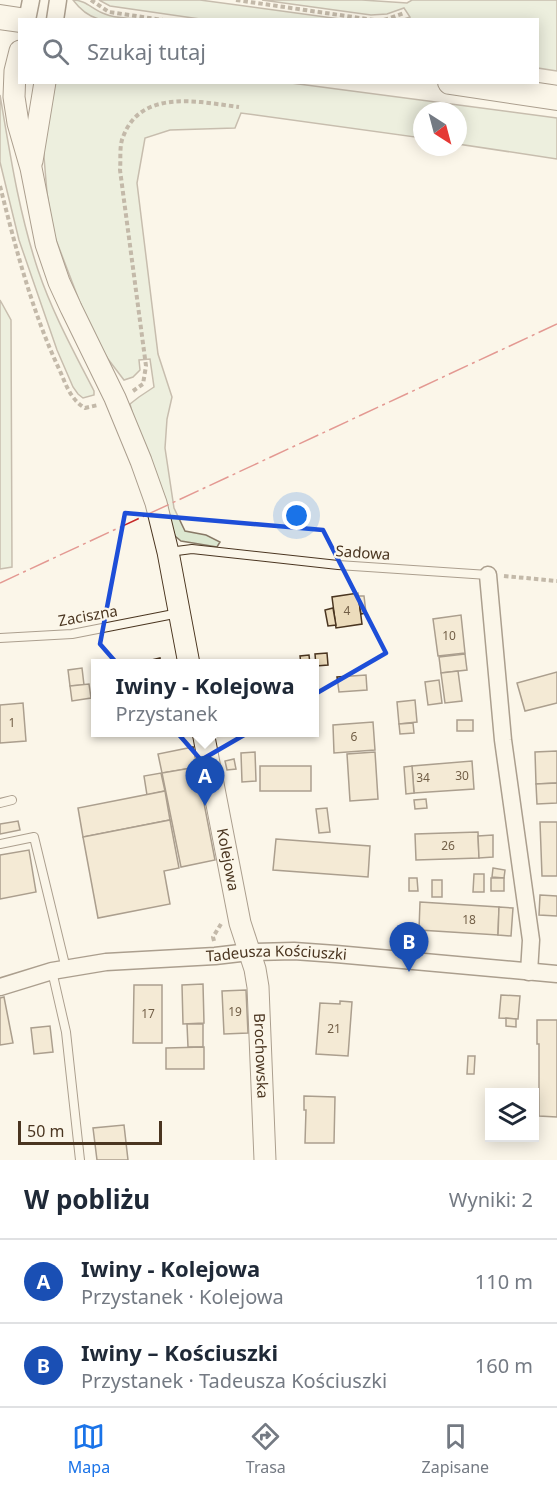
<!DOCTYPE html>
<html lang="pl">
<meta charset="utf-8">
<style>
:root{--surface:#fff;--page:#f2f2f3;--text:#1f2937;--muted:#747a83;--line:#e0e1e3;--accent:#1a73e8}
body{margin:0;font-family:"Noto Sans",sans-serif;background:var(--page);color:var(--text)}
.controls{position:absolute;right:18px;bottom:18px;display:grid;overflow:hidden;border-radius:0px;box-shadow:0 3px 15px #0003}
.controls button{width:54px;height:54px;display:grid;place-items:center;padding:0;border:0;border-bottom:2px solid var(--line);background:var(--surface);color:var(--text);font:30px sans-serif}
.compass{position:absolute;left:413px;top:102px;width:54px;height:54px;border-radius:50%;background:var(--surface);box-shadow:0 3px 15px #0003;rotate:144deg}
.scale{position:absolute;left:18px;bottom:15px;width:144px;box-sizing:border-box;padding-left:6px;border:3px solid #4a3520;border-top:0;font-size:16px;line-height:21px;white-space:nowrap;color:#4a3520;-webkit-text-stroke:4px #fbf6e9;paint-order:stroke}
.you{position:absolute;left:297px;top:516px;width:21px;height:21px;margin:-15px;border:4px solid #fff;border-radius:50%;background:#1a73e8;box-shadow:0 0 0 9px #1a73e833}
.badge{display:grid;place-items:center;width:39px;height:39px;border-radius:50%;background:var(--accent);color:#fff;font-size:20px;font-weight:700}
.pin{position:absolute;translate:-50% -50px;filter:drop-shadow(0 2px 3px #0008)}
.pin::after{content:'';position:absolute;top:32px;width:21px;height:18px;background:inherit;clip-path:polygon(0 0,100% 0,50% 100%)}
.popup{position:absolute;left:91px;top:659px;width:228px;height:78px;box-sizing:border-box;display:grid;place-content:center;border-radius:0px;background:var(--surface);filter:drop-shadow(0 2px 4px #0005);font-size:20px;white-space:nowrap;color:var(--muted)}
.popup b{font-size:22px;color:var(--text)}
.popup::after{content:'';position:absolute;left:50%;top:100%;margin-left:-12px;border:12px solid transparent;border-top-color:var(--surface)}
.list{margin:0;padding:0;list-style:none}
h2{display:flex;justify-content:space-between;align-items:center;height:78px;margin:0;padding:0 24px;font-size:26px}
h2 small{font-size:20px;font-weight:400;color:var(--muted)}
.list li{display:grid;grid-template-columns:39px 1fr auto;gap:18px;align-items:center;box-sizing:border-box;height:84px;padding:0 24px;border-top:2px solid var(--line)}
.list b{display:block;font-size:22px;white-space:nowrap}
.list p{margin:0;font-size:20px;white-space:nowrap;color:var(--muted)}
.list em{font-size:20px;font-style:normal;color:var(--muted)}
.icon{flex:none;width:33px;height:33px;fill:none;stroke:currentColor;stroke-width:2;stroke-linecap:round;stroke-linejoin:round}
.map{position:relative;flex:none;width:557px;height:1160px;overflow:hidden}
.search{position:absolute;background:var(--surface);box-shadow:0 3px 15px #0003;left:18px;right:18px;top:18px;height:66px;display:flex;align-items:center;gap:15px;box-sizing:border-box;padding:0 21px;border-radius:0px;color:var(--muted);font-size:22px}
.sheet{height:246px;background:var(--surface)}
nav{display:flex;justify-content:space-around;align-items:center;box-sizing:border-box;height:84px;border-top:2px solid var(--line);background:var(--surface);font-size:16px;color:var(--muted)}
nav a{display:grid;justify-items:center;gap:3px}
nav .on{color:var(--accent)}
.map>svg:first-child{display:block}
.green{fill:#dce7d0;stroke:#887966;stroke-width:1.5}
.building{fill:#ecdcbc;stroke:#4a3520;stroke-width:1.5}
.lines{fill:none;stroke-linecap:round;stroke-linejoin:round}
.service-casing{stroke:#4a3520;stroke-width:10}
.minor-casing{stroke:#4a3520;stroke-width:19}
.tertiary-casing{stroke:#4a3520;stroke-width:23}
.secondary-casing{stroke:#4a3520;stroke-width:26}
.path{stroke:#7f6f5c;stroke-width:4;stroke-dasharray:4.5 3;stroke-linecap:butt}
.service{stroke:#fbf6e9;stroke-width:8}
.minor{stroke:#fbf6e9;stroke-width:16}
.tertiary{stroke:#fbf6e9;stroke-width:21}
.secondary{stroke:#fbf6e9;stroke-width:24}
.power{stroke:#c62828;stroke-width:1.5;stroke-dasharray:21 4.5 3 4.5;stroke-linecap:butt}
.marked{fill:none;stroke:#1d4ed8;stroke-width:4.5;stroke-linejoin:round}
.labels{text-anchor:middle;stroke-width:4.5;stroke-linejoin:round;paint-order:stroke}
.number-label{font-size:12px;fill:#725f47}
.street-label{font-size:15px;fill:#4a3520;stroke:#fbf6e9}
</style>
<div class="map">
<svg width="557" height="1160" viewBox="0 0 557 1160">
<rect width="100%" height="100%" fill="#fbf6e9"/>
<g class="green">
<path d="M73,0C86,0 93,10 105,14C114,18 126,18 136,19C108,20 92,25 73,0Z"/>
<polygon points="99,0 200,0 340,19 207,20 110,6"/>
<polygon points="262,0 362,0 407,3 412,0 557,0 557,71 538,68 538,20 404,19 410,17 404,8 387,14 371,15"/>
<polygon points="52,83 291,83 557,118 557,159 458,144 458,111 422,111 422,138 241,113 235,128 170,130 145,138 137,183 158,354 172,397 167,419 165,448 174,508 185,531 206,535 220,542 217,547 181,541 175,536 133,416 130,404 139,397 154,387 150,359 139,360 140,370 133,377 124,380 108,359 92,334 53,232 47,193 44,157 44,120"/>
<path d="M0,95C10,154 19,213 38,270C52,312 74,352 94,391V395L83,398L78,394L73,387L57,350L19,240L0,162Z"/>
<polygon points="0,300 11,320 12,567 0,569"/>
</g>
<g class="building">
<polygon points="358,593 362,624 336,628 332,597"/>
<polygon points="358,596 364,596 366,613 361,614"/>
<polygon points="333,608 336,625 328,626 325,610"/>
<polygon points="461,615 465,653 438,656 433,619"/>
<polygon points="327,653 328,665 316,666 315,654"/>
<polygon points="465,654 467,670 441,673 439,657"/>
<polygon points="309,655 310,664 301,664 300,656"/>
<polygon points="160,658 161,664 139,664 139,663"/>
<polygon points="82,668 84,685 70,686 68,670"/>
<polygon points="458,671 462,701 445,703 441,673"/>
<polygon points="557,672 557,703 525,711 517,683"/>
<polygon points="366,675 367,690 339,692 337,677"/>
<polygon points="439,680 442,703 428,705 425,682"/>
<polygon points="89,684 91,698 72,701 70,686"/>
<polygon points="415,700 417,722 399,724 397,702"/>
<polygon points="23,703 26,741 0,743 0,705"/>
<rect x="457" y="720" width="16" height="11"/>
<polygon points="373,722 375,750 334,753 333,725"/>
<polygon points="413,723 414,733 400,734 399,724"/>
<polygon points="193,747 197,767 162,773 158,754"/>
<polygon points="557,751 557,783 536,784 535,752"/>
<polygon points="255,752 256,781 242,782 241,753"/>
<polygon points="375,752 378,799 350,801 347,754"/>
<polygon points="234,759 236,769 227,770 225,761"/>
<polygon points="472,761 474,789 414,793 412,766"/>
<rect x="260" y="766" width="51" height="25"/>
<polygon points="412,766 414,793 406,794 404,767"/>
<polygon points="197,767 215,860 181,867 162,773"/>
<polygon points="161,773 165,791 147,795 144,776"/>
<polygon points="557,783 557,803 537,804 536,784"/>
<polygon points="165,791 170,820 83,837 78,808"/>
<polygon points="426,799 427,808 415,809 414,800"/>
<polygon points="327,808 330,832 319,833 316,809"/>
<polygon points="170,820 179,868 164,871 170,904 98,918 83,837"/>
<polygon points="18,821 20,830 0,834 0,824"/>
<polygon points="540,822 557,822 557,876 542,876"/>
<polygon points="478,832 479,858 416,860 415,834"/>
<polygon points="493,835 493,857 479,858 478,836"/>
<polygon points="276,839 370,846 368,877 273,870"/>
<polygon points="29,850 36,892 0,899 0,855"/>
<polygon points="493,868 505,870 504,878 492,877"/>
<polygon points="474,874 484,874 484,892 473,892"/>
<polygon points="409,878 417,878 418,891 409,891"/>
<rect x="491" y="878" width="13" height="13"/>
<rect x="432" y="880" width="10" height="17"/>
<polygon points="540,895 557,896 557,916 539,915"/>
<polygon points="420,902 499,907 498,935 419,930"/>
<polygon points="499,907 513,908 511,936 498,935"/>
<polygon points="203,984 204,1023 183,1024 182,985"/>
<polygon points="134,985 162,985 162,1043 133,1043"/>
<polygon points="246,990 248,1033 224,1034 222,991"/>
<polygon points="501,995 520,996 518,1019 499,1018"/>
<polygon points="4,997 13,1043 0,1045 0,998"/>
<polygon points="340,1001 352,1002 348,1056 316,1054 320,1003 340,1004"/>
<polygon points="506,1018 516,1019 516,1027 506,1026"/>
<polygon points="537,1020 557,1020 557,1117 539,1116 539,1044 537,1044"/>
<polygon points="187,1024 203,1024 203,1047 188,1047"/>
<polygon points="50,1026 53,1052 34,1054 31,1028"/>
<polygon points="204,1047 204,1069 166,1069 166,1048"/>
<polygon points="468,1056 475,1056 474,1074 467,1074"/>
<polygon points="304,1096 335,1097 334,1143 305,1143 306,1110 304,1110"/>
<polygon points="124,1125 128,1160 97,1160 93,1128"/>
</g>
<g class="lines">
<g class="service-casing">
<g id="service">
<polyline points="169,552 192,549 338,565 488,575"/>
<polyline points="0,638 72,634 179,613"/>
<polyline points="0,803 12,800"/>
<polyline points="0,844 34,837 66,969"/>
<polyline points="52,971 66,1032 80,1160"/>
</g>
</g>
<g class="minor-casing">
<g id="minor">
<polyline points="27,20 31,0"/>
<polyline points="55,20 58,0"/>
<polyline points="488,575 503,740 531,940 529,972"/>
<path id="s1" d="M0,987L52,971L106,962L215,956L249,952L294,951L336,954L557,974"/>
</g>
</g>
<g class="tertiary-casing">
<g id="tertiary">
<polyline points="20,51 15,71 14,97 18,123 31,168 46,244 59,282 71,308 115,398 141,461 156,503 168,552 189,664"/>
<polyline points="32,161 45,82"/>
<path id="s2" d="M203,732L240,923L255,969L258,987L265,1160"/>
</g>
</g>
<g class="secondary-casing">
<g id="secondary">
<polyline points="0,17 20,20"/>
<polyline points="450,82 557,98"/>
</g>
</g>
<g class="path">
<polyline points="91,0 109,12 163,20"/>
<polyline points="236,0 374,20"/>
<polyline points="384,20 404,13"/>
<path d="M0,186C16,249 32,312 60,371C66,385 71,400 85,408L98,405"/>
<path d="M133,391L143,384L146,366L120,170C121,160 119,146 123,137C141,88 199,102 239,107"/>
<polyline points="504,576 557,581"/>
<polyline points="214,941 213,937 221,924"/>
</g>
<use href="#service" class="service"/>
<use href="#minor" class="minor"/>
<use href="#tertiary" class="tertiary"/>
<use href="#secondary" class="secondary"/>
<polyline class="power" points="0,583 557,324"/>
</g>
<path d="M0 0H557V1160H0ZM125,513L323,530L386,653L201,760L100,644Z" fill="#fbf6e9" fill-opacity=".55" fill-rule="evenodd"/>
<path class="marked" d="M125,513L323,530L386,653L201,760L100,644Z"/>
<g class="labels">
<g class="number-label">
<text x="347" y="615">4</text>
<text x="449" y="640">10</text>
<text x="12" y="727">1</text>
<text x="354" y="741">6</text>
<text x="462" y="780">30</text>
<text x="423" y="782">34</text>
<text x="448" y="850">26</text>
<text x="469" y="924">18</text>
<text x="235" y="1016">19</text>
<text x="148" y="1018">17</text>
<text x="334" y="1033">21</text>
</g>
<g class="street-label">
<text transform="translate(363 553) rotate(4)" y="5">Sadowa</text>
<text transform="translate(88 616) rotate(-10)" y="5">Zaciszna</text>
<text dy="5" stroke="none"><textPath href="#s2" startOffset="130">Kolejowa</textPath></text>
<text dy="5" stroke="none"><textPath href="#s1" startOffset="280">Tadeusza Kościuszki</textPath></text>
<text dy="5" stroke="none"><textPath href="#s2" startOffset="330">Brochowska</textPath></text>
</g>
</g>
</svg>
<div class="controls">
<button><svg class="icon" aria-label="layers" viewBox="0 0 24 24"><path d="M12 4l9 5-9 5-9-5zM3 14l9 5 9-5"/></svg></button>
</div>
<svg class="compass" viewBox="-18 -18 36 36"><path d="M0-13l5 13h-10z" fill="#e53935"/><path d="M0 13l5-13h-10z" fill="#747a83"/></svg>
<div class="scale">50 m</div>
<div class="you"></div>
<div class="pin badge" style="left:205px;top:806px;background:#1a4fb4">A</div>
<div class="popup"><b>Iwiny - Kolejowa</b>Przystanek</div>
<div class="pin badge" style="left:409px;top:972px;background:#1a4fb4">B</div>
<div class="search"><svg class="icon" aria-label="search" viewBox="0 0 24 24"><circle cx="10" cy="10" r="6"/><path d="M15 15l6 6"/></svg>Szukaj tutaj</div>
</div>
<section class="sheet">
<h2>W pobliżu<small>Wyniki: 2</small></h2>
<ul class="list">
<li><span class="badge" style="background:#1a4fb4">A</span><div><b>Iwiny - Kolejowa</b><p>Przystanek · Kolejowa</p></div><em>110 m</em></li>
<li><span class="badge" style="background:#1a4fb4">B</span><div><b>Iwiny – Kościuszki</b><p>Przystanek · Tadeusza Kościuszki</p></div><em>160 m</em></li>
</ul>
</section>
<nav>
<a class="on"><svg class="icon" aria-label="map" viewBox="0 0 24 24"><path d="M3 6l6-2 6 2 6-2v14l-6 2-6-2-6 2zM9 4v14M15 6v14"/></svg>Mapa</a>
<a><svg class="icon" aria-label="directions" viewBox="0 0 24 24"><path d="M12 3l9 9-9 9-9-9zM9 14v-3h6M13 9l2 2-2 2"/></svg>Trasa</a>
<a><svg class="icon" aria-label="saved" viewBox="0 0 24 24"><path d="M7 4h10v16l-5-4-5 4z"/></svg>Zapisane</a>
</nav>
